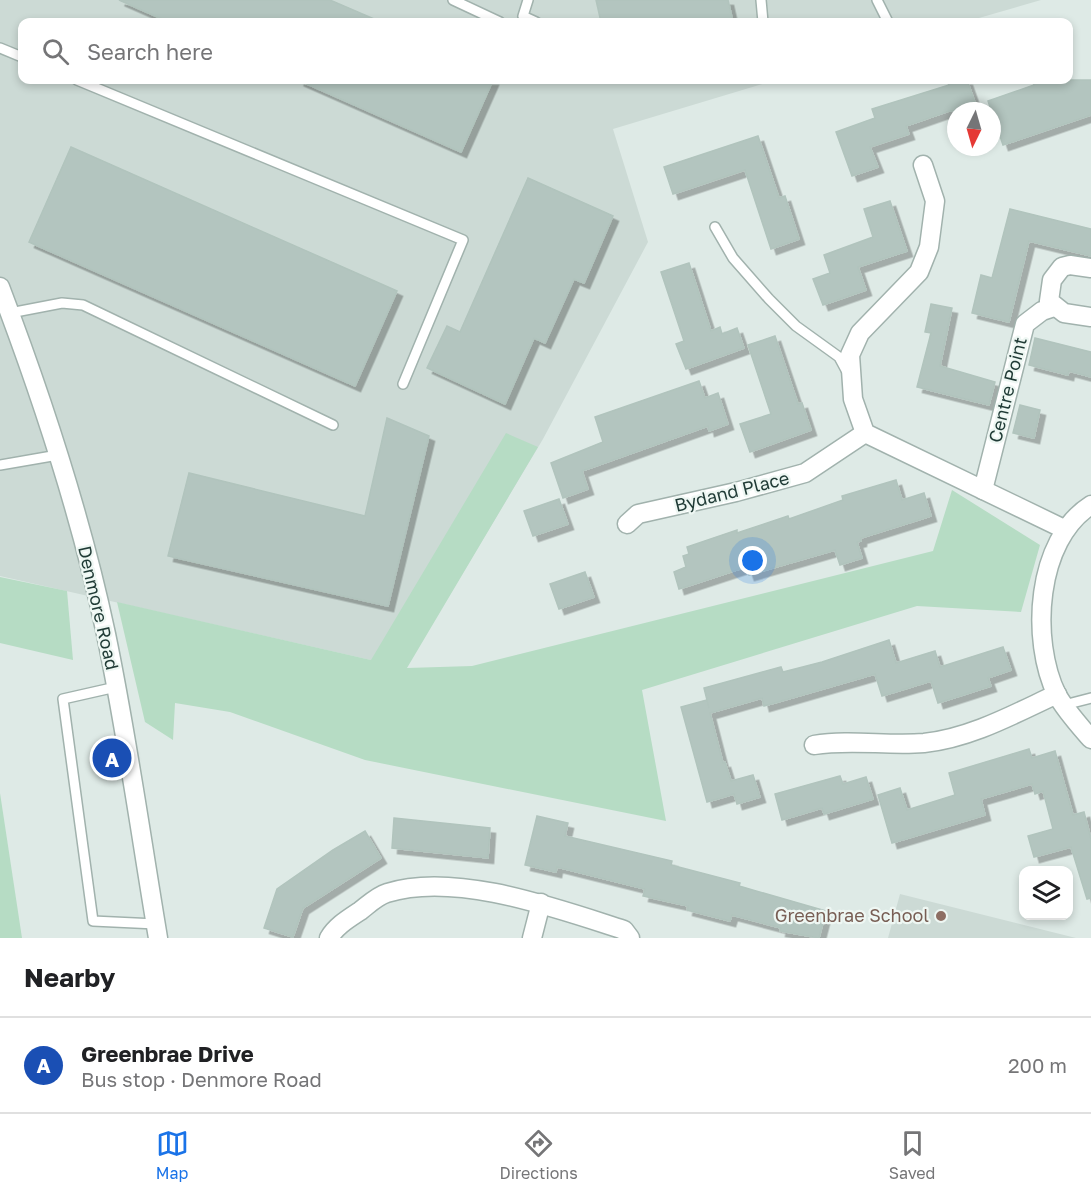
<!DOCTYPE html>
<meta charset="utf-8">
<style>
:root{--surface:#fff;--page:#f6f6f6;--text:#202124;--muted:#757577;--line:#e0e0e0;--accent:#1a73e8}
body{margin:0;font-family:"Golos Text",sans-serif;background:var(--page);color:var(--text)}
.controls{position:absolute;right:18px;bottom:18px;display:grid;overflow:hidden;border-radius:12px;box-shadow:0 3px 9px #0003}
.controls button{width:54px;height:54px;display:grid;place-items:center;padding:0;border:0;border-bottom:2px solid var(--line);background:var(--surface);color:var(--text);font:30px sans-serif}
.compass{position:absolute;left:947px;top:102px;width:54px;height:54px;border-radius:50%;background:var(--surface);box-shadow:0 3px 9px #0003;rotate:185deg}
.you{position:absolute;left:753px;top:561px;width:21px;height:21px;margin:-15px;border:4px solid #fff;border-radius:50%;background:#1a73e8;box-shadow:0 0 0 9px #1a73e833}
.badge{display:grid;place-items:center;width:39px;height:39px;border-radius:50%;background:var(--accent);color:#fff;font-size:20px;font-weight:700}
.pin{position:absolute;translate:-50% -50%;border:3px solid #fff;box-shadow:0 2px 6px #0006}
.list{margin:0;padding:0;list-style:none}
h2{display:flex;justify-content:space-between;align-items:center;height:78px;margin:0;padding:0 24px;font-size:26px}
h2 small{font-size:20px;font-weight:400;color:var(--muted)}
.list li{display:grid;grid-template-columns:39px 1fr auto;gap:18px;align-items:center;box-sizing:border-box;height:96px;padding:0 24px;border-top:2px solid var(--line)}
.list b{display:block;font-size:22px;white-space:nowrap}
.list p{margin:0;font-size:20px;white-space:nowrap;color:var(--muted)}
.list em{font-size:20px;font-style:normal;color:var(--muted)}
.icon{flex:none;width:33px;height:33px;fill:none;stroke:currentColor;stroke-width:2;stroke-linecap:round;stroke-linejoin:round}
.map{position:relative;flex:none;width:1091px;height:938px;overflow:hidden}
.search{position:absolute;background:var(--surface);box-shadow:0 3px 9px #0003;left:18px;right:18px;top:18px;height:66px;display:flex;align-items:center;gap:15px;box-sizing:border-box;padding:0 21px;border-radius:12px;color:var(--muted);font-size:22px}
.sheet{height:174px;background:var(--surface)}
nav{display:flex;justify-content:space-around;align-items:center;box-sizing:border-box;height:84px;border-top:2px solid var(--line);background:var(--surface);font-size:16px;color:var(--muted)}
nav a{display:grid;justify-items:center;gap:3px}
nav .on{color:var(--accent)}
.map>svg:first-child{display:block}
.built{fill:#ccdad5}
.green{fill:#b6dcc4}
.building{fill:#b3c5bf;stroke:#b1c4bd;stroke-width:1.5;filter:url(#shadow)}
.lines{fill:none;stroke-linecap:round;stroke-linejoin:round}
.service-casing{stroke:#a1b2ad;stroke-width:12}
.minor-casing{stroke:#a1b2ad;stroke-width:21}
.tertiary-casing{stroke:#a1b2ad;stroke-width:21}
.service{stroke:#fff;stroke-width:9}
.minor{stroke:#fff;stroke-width:18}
.tertiary{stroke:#fff;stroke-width:18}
.education-dot{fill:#8d6e63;stroke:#eef7f3;stroke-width:2}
.labels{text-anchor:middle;stroke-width:4.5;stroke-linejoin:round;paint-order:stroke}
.street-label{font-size:18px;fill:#1f3a35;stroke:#eef7f3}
.education-label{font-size:18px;fill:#785e54;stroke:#eef7f3;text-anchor:end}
</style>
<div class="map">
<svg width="1091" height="938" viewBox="0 0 1091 938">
<defs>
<filter id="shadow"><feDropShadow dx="5.5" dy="5.5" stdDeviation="0" flood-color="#0004"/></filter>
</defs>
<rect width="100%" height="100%" fill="#deeae6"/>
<g class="built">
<polygon points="0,0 1041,0 965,22 22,22 22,80 776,80 613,129 648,242 543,439 406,668 0,576"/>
<polygon points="900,894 1076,938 888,938"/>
</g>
<g class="green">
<polygon points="506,433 538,447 407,668 472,666 933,551 952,490 1040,545 1021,612 917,606 642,690 666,821 365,760 230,712 175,703 173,740 145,722 117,602 371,660"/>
<polygon points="0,577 67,591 73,660 0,643"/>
<polygon points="0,793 22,938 0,938"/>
</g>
<g class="building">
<polygon points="119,0 330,0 381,22 169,22"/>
<polygon points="596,0 728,0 733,22 601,22"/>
<polygon points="298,80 493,80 461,152"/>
<polygon points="947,80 967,80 978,111 949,111 906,126 909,134 870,147 878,167 852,176 836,132 875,118 872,109 949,85"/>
<polygon points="1032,80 1091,80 1091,115 1003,145 988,101 1034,85"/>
<polygon points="758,136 779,198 785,196 799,239 771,249 745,170 673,194 664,167"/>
<polygon points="71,147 397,291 355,386 29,242"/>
<polygon points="528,178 613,216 584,283 574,279 545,343 534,338 505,404 427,368 447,326 460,332"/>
<polygon points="890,201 907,251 858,267 866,290 823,305 813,279 830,273 824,255 873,237 864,209"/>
<polygon points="1010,209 1091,229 1091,256 1029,241 1009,322 972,313 981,275 992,278"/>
<polygon points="689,263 711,331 720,327 722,334 737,328 744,348 686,369 676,344 684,341 661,272"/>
<polygon points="931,304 952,308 940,366 995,382 989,405 917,387 931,333 925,332"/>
<polygon points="775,336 798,404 802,403 811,430 750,452 740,424 771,414 748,345"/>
<polygon points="1035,338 1091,352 1091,377 1069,371 1068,375 1029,365"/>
<polygon points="699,381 705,398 718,393 728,424 709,431 708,426 582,471 588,489 563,498 551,463 603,442 595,417"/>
<polygon points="1020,405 1040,410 1034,438 1013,433"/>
<polygon points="387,418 429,436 388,606 168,556 189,473 365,516"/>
<polygon points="896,480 902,500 924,493 931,516 861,538 861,541 857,542 862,558 840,565 835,550 749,575 746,567 679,589 674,572 686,567 683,556 689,554 687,547 737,530 737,533 788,516 789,519 843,500 842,496"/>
<polygon points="559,499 568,524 533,536 524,511"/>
<polygon points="585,572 594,597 559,609 550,584"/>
<polygon points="889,640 896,663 935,651 940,667 1003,647 1011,670 988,678 991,686 938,703 931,681 882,696 875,674 764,706 762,698 710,713 723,763 725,762 731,781 753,775 760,797 737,804 734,794 707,802 681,707 707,700 709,708 704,688 781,667 783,672 822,662"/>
<polygon points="1029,749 1032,758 1055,751 1073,815 1084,812 1091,839 1091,898 1087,899 1071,847 1034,857 1028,836 1053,829 1043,791 1035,794 1032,784 981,799 985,815 892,843 878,795 900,788 907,810 955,795 949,773"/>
<polygon points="840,776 843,784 866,777 873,799 824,814 822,808 782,820 775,794"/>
<polygon points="537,816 568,823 565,836 672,861 671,865 740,883 739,886 826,911 819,938 780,931 781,928 732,915 730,921 687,910 688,906 643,896 645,889 557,867 556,872 525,865"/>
<polygon points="394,818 490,828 488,858 392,848"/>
<polygon points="365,831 381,858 303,908 293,937 264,928 277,889 333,850"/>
</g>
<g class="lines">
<g class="service-casing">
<g id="service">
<polyline points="453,0 500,22"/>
<polyline points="528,0 523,16 536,22"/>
<polyline points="761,0 763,22"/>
<polyline points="877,0 888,22"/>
<polyline points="0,48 22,57"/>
<polyline points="77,80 463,240 403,384"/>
<polyline points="715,227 733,258 769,299 796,326 839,357 846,370"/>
<polyline points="10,313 62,303 83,305 333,425"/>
<polyline points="0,465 58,455"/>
<polyline points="116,687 63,699 93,921 156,924"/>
<polyline points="1064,705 1091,698"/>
</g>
</g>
<g class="minor-casing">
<g id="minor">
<polyline points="923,165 935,201 929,247 919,272 860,333 850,355 853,399 865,433 1064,529"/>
<polyline points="1091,268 1070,265 1062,267 1052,280 1049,301 1064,313 1091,317"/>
<polyline points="983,490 1025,324 1042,311 1054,307"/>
<path d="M1091,505C1036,540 1030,640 1057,695C1066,711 1079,725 1091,739"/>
<polyline points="627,524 638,514 736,492 805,473 865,433"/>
<path d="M814,745C850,739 887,746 924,743C971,738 1014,714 1057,694"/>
<path d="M329,938C336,926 348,919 360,911C368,905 377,896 387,893C455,871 558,909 624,930L630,938"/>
<polyline points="532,938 541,903"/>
</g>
</g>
<g class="tertiary-casing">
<path id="tertiary" d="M0,287C43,400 81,516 106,634C127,735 141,837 158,938"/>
</g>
<use href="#service" class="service"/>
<use href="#minor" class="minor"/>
<use href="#tertiary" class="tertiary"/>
</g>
<circle class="education-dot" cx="941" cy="916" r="6"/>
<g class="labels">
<g class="street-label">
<text transform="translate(1008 390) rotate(-76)" y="6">Centre Point</text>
<text transform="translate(732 492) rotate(-14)" y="6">Bydand Place</text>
<text transform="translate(98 608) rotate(77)" y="6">Denmore Road</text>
</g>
<g class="education-label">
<text x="929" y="922">Greenbrae School</text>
</g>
</g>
</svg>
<div class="controls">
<button><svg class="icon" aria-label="layers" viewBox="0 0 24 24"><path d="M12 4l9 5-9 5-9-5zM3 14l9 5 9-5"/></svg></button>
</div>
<svg class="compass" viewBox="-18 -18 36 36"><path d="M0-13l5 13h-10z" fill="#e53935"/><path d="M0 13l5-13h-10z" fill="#757577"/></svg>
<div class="you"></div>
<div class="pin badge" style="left:112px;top:758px;background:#1a4fb4">A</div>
<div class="search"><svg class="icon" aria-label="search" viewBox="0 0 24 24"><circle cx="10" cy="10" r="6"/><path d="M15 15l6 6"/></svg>Search here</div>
</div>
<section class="sheet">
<h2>Nearby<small></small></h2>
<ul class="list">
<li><span class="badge" style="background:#1a4fb4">A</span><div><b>Greenbrae Drive</b><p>Bus stop · Denmore Road</p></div><em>200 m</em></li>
</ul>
</section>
<nav>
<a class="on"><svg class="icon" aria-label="map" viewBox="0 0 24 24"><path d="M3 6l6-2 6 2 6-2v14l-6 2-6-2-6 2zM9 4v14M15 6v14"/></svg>Map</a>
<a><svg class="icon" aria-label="directions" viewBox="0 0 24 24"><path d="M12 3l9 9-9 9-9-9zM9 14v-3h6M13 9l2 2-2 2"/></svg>Directions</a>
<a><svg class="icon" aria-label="saved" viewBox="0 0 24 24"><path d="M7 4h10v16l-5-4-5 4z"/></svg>Saved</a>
</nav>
